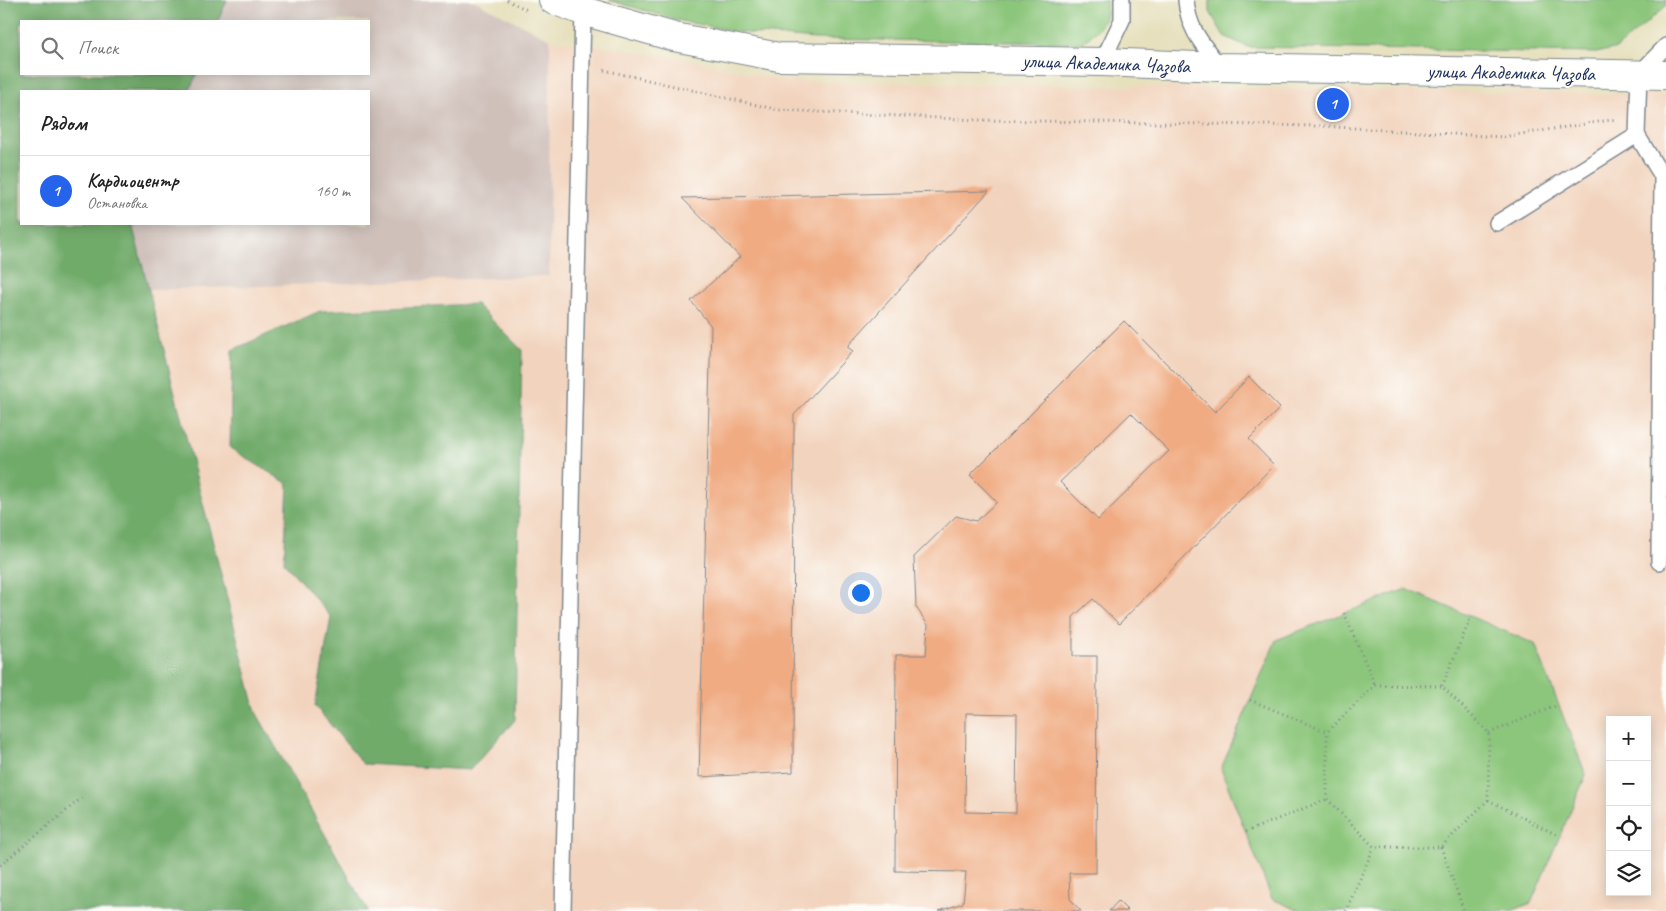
<!DOCTYPE html>
<html lang="ru">
<meta charset="utf-8">
<style>
:root{--surface:#fff;--page:#f6f6f6;--text:#222;--muted:#767676;--line:#e0e0e0;--accent:#2563eb}
body{margin:0;font-family:Caveat,sans-serif;background:var(--page);color:var(--text)}
.controls{position:absolute;right:15px;bottom:15px;display:grid;overflow:hidden;border-radius:0px;box-shadow:0 2px 12px #0003}
.controls button{width:45px;height:45px;display:grid;place-items:center;padding:0;border:0;border-bottom:1px solid var(--line);background:var(--surface);color:var(--text);font:25px sans-serif}
.you{position:absolute;left:860px;top:592px;width:18px;height:18px;margin:-12px;border:4px solid #fff;border-radius:50%;background:#1a73e8;box-shadow:0 0 0 8px #1a73e833}
.badge{display:grid;place-items:center;width:32px;height:32px;border-radius:50%;background:var(--accent);color:#fff;font-size:16px;font-weight:700}
.pin{position:absolute;translate:-50% -50%;border:2px solid #fff;box-shadow:0 1px 5px #0006}
.list{margin:0;padding:0;list-style:none}
h2{display:flex;justify-content:space-between;align-items:center;height:65px;margin:0;padding:0 20px;font-size:21px}
h2 small{font-size:16px;font-weight:400;color:var(--muted)}
.list li{display:grid;grid-template-columns:32px 1fr auto;gap:15px;align-items:center;box-sizing:border-box;height:70px;padding:0 20px;border-top:1px solid var(--line)}
.list b{display:block;font-size:19px;white-space:nowrap}
.list p{margin:0;font-size:16px;white-space:nowrap;color:var(--muted)}
.list em{font-size:16px;font-style:normal;color:var(--muted)}
.icon{flex:none;width:28px;height:28px;fill:none;stroke:currentColor;stroke-width:2;stroke-linecap:round;stroke-linejoin:round}
.map{position:relative;flex:none;width:1666px;height:911px;overflow:hidden}
.search{position:absolute;background:var(--surface);box-shadow:0 2px 12px #0003;left:20px;top:20px;width:350px;height:55px;display:flex;align-items:center;gap:12px;box-sizing:border-box;padding:0 18px;border-radius:0px;color:var(--muted);font-size:19px}
.panel{position:absolute;background:var(--surface);box-shadow:0 2px 12px #0003;left:20px;top:90px;width:350px;height:135px;border-radius:0px}
.map>svg:first-child{display:block}
.built{fill:#f2d4be;fill-rule:evenodd}
.industrial{fill:#cfc0ba}
.green{fill:#8cc67b;stroke:#547a6c}
.forest{fill:#71ab6b;stroke:#466d64}
.building{fill:#f0ab82;fill-rule:evenodd}
.lines{fill:none;stroke-linecap:round;stroke-linejoin:round}
.service-casing{stroke:#80888e;stroke-width:18}
.minor-casing{stroke:#80888e;stroke-width:30}
.path{stroke:#80888e;stroke-width:3;stroke-dasharray:1 4;stroke-linecap:butt}
.service{stroke:#fff;stroke-width:15}
.minor{stroke:#fff;stroke-width:28}
.labels{text-anchor:middle;stroke-width:4;stroke-linejoin:round;paint-order:stroke}
.street-label{font-size:20px;fill:#1b2f5e;stroke:#fdfcf7}
</style>
<div class="map">
<svg width="1666" height="911" viewBox="0 0 1666 911">
<rect width="100%" height="100%" fill="#fdfcf7"/>
<filter id="ink" filterUnits="userSpaceOnUse"><feTurbulence type="fractalNoise" baseFrequency=".02" numOctaves="2"/><feDisplacementMap in="SourceGraphic" scale="10" xChannelSelector="R" yChannelSelector="G"/><feConvolveMatrix kernelMatrix="1 2 1 2 8 2 1 2 1" color-interpolation-filters="sRGB"/></filter>
<filter id="wash" filterUnits="userSpaceOnUse"><feTurbulence type="fractalNoise" baseFrequency=".0096" numOctaves="4" result="noise"/><feDisplacementMap in="SourceGraphic" scale="20" xChannelSelector="R" yChannelSelector="G"/><feGaussianBlur stdDeviation="1.12" result="paint"/><feColorMatrix in="noise" values="0 0 0 0 0 0 0 0 0 0 0 0 0 0 0 0 0 1.4 0 .05"/><feComposite in="paint" operator="in"/></filter>
<g filter="url(#wash)">
<rect width="100%" height="100%" fill="#e6e0bd"/>
<path class="built" d="M550,39L684,59L785,81L1666,95V911H368L256,712L149,290L549,276ZM1610,720H1647V892H1610Z"/>
<polygon class="industrial" points="227,0 473,0 550,39 549,276 149,290 133,228 135,224 369,224 369,91 189,91 197,74 369,74 369,21 218,21"/>
<g class="green">
<path d="M609,0H1106C1109,23 1098,30 1082,43L815,39L737,32L677,20Z"/>
<polygon points="1210,0 1666,0 1666,6 1617,48 1596,53 1248,47 1224,36 1210,12"/>
<polygon points="1406,589 1535,644 1586,775 1531,903 1511,911 1300,911 1272,899 1221,769 1276,640"/>
</g>
<g class="forest">
<polygon points="0,0 227,0 218,21 21,21 21,74 197,74 189,91 21,91 21,224 135,224 133,228 256,712 368,911 0,911"/>
<polygon points="476,304 522,350 515,720 470,770 363,764 315,706 331,617 284,562 288,484 230,448 232,350 320,311"/>
</g>
<g id="blocks">
<g class="building">
<polygon points="989,191 847,347 853,351 794,415 793,772 699,777 711,326 691,301 740,257 682,198"/>
<path d="M1124,321L1215,412L1249,377L1280,408L1249,439L1274,465L1119,624L1093,599L1073,617V656H1097L1096,873H1069L1070,899L1081,911H939L963,903L966,872L895,871L896,655H926L928,625L916,607L914,557L956,516L976,521L997,502L970,475ZM1131,413L1169,451L1098,520L1060,482ZM966,713L1017,714L1016,813L965,812Z"/>
<polygon points="1118,901 1128,911 1109,911"/>
</g>
</g>
</g>
<g filter="url(#ink)">
<use href="#blocks" fill-opacity="0" stroke="#80888e" stroke-width="1"/>
<g class="lines">
<g class="service-casing">
<g id="service">
<path d="M1186,0C1188,29 1203,45 1220,67"/>
<polyline points="1102,62 1122,20 1122,0"/>
<polyline points="1637,135 1662,176 1659,562"/>
<polyline points="1497,223 1637,135 1639,74 1666,46"/>
<polyline points="563,911 583,11"/>
</g>
</g>
<g class="minor-casing">
<polyline id="minor" points="553,0 583,11 674,37 779,57 1102,62 1220,67 1666,75"/>
</g>
<g class="path">
<polyline points="507,0 527,10"/>
<polyline points="604,70 779,110 981,120 1320,126 1502,137 1617,119"/>
<polyline points="1344,613 1375,685"/>
<polygon points="1375,685 1442,686 1489,733 1488,800 1441,847 1374,847 1327,799 1327,732"/>
<polyline points="1442,686 1471,617"/>
<polyline points="1250,700 1327,732"/>
<polyline points="1489,733 1558,705"/>
<polyline points="1488,800 1559,836"/>
<polyline points="1246,832 1327,799"/>
<polyline points="1441,847 1464,911"/>
<polyline points="0,865 83,797"/>
<polyline points="1346,911 1374,847"/>
</g>
<use href="#service" class="service"/>
<use href="#minor" class="minor"/>
</g>
</g>
<g class="labels">
<g class="street-label">
<text transform="translate(1106 63) rotate(2)" y="7">улица Академика Чазова</text>
<text transform="translate(1511 72) rotate(1)" y="7">улица Академика Чазова</text>
</g>
</g>
</svg>
<div class="controls">
<button>+</button>
<button>−</button>
<button><svg class="icon" aria-label="locate" viewBox="0 0 24 24"><circle cx="12" cy="12" r="6"/><path d="M12 2v4M12 18v4M2 12h4M18 12h4"/></svg></button>
<button><svg class="icon" aria-label="layers" viewBox="0 0 24 24"><path d="M12 4l9 5-9 5-9-5zM3 14l9 5 9-5"/></svg></button>
</div>
<div class="you"></div>
<div class="pin badge" style="left:1333px;top:104px">1</div>
<div class="search"><svg class="icon" aria-label="search" viewBox="0 0 24 24"><circle cx="10" cy="10" r="6"/><path d="M15 15l6 6"/></svg>Поиск</div>
<section class="panel">
<h2>Рядом<small></small></h2>
<ul class="list">
<li><span class="badge">1</span><div><b>Кардиоцентр</b><p>Остановка</p></div><em>160 m</em></li>
</ul>
</section>
</div>
